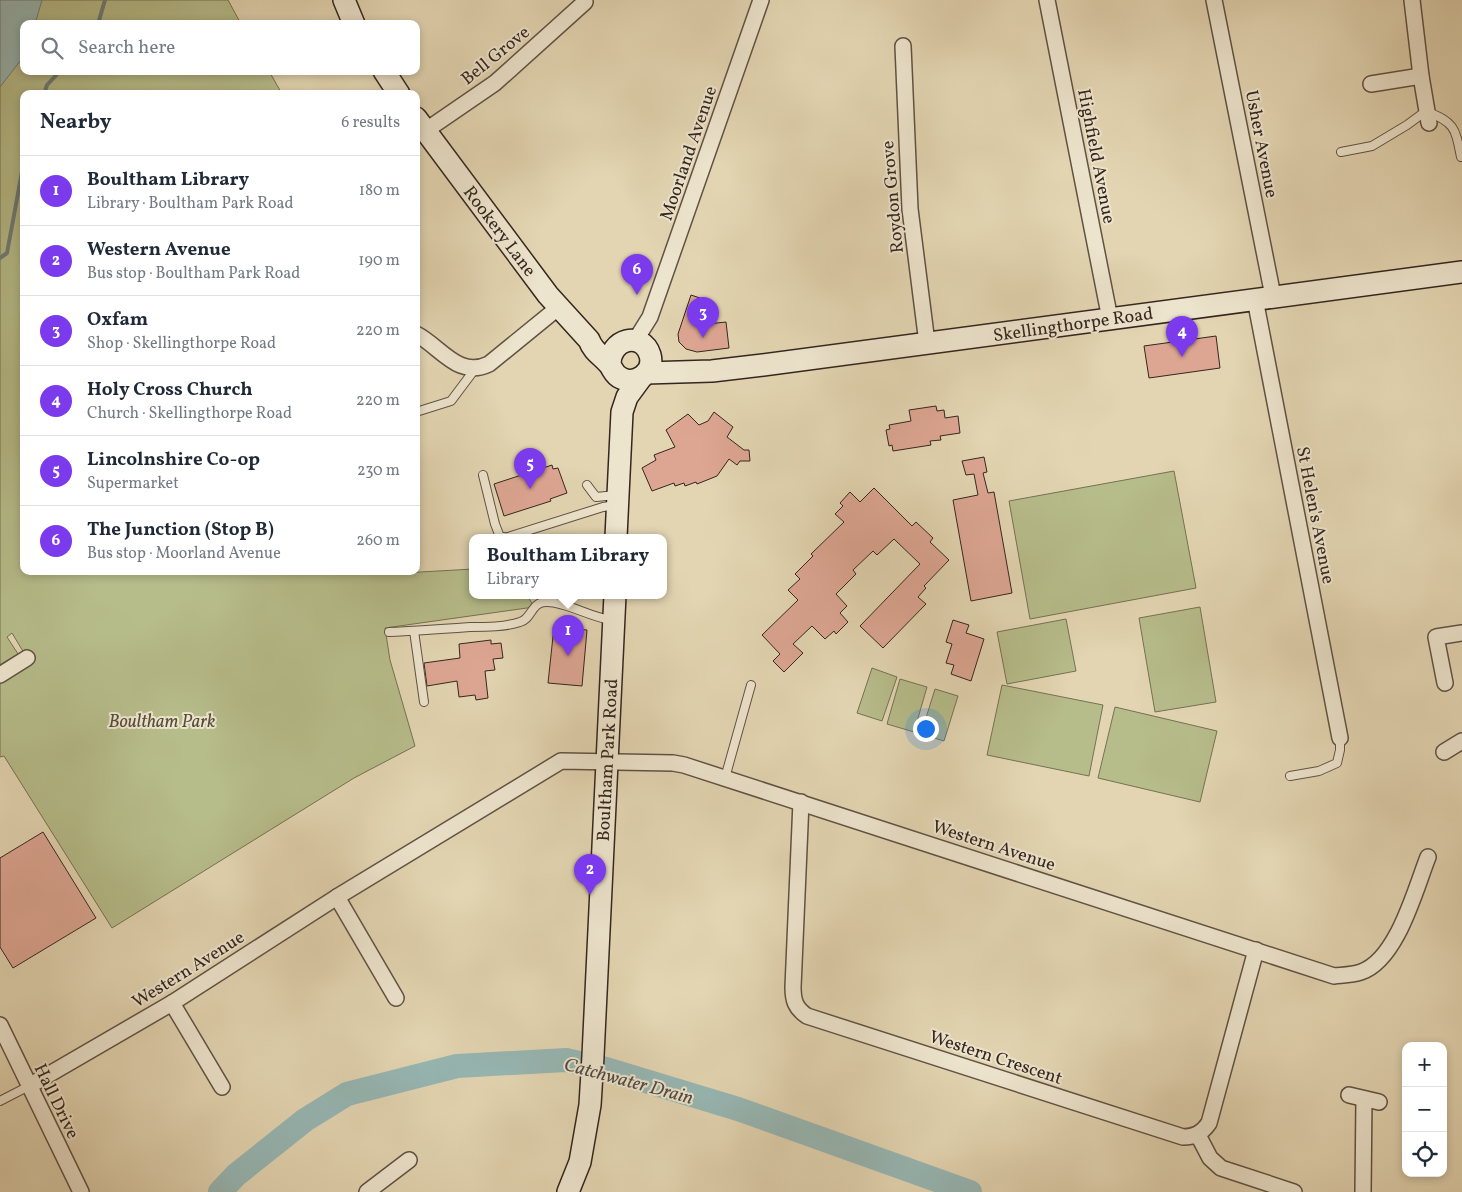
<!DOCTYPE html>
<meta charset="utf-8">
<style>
:root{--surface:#fff;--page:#f6f6f7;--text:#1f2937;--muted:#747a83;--line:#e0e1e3;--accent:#7c3aed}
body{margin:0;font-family:Vollkorn,serif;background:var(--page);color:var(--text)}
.controls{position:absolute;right:15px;bottom:15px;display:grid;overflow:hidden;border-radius:10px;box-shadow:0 2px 8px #0003}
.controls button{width:45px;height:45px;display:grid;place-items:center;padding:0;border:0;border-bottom:1px solid var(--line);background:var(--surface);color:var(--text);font:25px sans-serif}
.you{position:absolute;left:925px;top:728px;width:18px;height:18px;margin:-12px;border:4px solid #fff;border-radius:50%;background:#1a73e8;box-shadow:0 0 0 8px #1a73e833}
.badge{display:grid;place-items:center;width:32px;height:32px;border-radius:50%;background:var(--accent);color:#fff;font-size:16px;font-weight:700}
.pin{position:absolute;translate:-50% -41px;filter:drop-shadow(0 1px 2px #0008)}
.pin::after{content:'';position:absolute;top:26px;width:18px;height:15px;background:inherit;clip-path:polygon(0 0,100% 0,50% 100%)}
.popup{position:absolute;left:469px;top:534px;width:198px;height:65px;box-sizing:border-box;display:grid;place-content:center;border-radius:10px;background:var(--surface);filter:drop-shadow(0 1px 4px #0005);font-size:16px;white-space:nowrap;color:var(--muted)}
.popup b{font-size:19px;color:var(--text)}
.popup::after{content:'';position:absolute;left:50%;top:100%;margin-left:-10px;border:10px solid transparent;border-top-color:var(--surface)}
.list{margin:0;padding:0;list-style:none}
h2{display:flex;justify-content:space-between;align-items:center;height:65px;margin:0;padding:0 20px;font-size:21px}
h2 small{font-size:16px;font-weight:400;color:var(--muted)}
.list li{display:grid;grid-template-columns:32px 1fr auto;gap:15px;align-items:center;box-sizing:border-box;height:70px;padding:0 20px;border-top:1px solid var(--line)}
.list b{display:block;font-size:19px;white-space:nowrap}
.list p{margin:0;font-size:16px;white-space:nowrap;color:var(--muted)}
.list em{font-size:16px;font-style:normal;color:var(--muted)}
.icon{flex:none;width:28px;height:28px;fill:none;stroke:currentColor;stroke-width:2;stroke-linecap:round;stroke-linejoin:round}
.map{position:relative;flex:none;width:1462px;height:1192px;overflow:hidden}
.search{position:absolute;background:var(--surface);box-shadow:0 2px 8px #0003;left:20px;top:20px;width:400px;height:55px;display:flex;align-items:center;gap:12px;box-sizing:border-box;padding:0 18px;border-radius:10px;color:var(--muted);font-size:19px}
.panel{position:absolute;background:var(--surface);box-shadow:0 2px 8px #0003;left:20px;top:90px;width:400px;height:485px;border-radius:10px}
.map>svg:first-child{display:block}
.green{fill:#b6bc8a;stroke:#757154}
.water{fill:#97b7b4;stroke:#6f7d78}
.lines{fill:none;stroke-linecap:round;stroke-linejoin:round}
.stream{stroke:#6f7d78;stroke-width:4}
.river{stroke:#97b7b4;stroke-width:24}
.building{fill:#dda693;stroke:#34261f}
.lane-casing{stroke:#605244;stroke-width:10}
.street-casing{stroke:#605244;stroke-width:18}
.secondary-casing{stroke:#34261f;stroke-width:24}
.lane{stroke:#ede4cd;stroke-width:8}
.street{stroke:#ede4cd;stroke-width:15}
.secondary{stroke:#ede4cd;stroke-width:21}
.labels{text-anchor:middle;stroke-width:4;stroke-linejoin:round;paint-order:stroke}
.street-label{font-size:18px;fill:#34261f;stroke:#ede4cd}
.park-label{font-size:18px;font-style:italic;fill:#544c3a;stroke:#ede4cd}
.water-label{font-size:19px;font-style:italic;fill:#4d4a44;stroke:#ede4cd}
</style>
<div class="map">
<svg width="1462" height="1192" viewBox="0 0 1462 1192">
<rect width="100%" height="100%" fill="#e3d5b2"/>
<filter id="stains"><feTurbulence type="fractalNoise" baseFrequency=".004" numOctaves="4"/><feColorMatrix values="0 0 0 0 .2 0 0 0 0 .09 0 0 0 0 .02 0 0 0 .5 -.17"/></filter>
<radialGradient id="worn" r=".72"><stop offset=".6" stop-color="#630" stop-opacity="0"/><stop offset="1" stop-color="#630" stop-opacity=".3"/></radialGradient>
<g class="green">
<polygon points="0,0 228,0 241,24 24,24 24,71 269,71 282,94 24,94 24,571 403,571 403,573 473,569 473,595 527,595 534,607 385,628 390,660 415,746 354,778 112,928 4,756 0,757 0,684 27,658 12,633 7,637 22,660 0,671"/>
<polygon points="1174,471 1196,588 1030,619 1009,501"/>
<polygon points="1200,607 1216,702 1155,712 1139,618"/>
<polygon points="1066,619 1076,671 1007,684 997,632"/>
<polygon points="872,668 897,677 882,721 857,713"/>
<polygon points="900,679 927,687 914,732 887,724"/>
<polygon points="1002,685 1103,705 1089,776 987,755"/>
<polygon points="935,689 958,696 944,741 921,734"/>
<polygon points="1115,707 1217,731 1200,802 1098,778"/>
</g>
<polygon class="water" points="0,0 42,0 35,24 24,24 24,56 0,87"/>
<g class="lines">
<g class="stream">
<polyline points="98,24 105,0"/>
<polyline points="44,94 47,85 60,71"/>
<polyline points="0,258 7,253 24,161"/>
</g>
<polyline class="river" points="220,1192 236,1175 305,1120 347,1094 457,1066 566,1060 606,1069 738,1109 970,1192"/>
</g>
<g class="building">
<polygon points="691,295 706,300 698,325 726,322 729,348 697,352 686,349 679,342 678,334"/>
<polygon points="1216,336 1220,368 1149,378 1144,346"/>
<polygon points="936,406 937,411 944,410 945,418 958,416 960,433 940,436 941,440 930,441 931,445 893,451 892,445 889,446 886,430 890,429 889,425 911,421 909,410"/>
<polygon points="714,412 733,427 727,437 744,450 749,450 750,461 740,461 737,465 729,459 717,476 697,484 696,482 685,486 684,483 675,486 674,483 652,491 642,468 656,460 654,455 675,447 666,430 688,414 699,425 708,421"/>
<polygon points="984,457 987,472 983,473 988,493 994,492 1012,593 971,601 953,500 978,495 974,474 966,475 962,461"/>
<polygon points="552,465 553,469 558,468 567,493 550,499 551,501 504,516 494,484"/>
<polygon points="874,488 912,526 916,522 933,538 930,542 949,560 924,586 926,588 918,597 926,604 883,648 860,626 920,564 894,539 877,555 873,551 853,570 856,574 836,594 847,606 840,613 848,622 836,634 834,631 825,639 812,626 793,644 803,653 784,672 773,661 780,654 762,635 798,600 788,590 800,579 795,574 813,556 811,554 844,522 835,514 843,506 840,503 850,492 860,502"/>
<polygon points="953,620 969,625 966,633 984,639 971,681 951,674 954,665 946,663 952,644 946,642"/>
<polygon points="554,627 587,630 582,686 548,683"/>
<polygon points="491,640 491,644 501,643 503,658 493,659 495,670 485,671 488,698 476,700 475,695 459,697 457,681 427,686 424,663 460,658 459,644"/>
<polygon points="43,832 96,918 13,968 0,947 0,858"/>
</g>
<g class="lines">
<g class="lane-casing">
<g id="lane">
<path d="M1341,152L1372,146L1407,125L1426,111C1455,123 1455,127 1461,157"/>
<polyline points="416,412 451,401 475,369"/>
<polyline points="483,475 495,524 500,537 504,537"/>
<polyline points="587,485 596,497 616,495"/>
<polyline points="508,537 603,507 615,505"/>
<polyline points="414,631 424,702"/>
<path d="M389,632C416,631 443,629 470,627C486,627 505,627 520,622C532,619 531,602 546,602C565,601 591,618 612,620"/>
<polyline points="1290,776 1319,771 1337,763 1340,750 1340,738"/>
<polyline points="725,778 751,685"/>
<polyline points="0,1101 29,1086"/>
</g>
</g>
<g class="street-casing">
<g id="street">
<polyline points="1047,0 1110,319"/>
<polyline points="1214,0 1273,296"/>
<polyline points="1412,0 1421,76 1429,123"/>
<polyline points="903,46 910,209 927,343"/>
<polyline points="1371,84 1421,76"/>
<polyline points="425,131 495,83 585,2"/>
<polyline points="1255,299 1340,738"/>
<path d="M416,334C440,346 458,379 489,364L559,307"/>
<polyline points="635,341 650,317 761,0"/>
<polyline points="0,675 27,658"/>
<polyline points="1445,683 1436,637 1462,633"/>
<polyline points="1444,752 1462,741"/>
<path d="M801,802L793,987C793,1000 795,1008 807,1016L1183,1137C1195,1137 1202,1133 1209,1123L1256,950"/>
<polyline points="337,897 396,998"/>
<polyline points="172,1003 222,1087"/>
<polyline points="0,1025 81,1192"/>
<path d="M29,1086L172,1003L337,897L561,761L673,763L684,765L1334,976C1343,975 1352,975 1361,972C1397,960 1415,890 1428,857"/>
<polyline points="1349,1095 1379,1102"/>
<polyline points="1198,1135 1210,1158 1221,1168 1294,1192"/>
<polyline points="367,1192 409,1160"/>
<polyline points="1363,1192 1364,1099"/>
</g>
</g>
<g class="secondary-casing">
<g id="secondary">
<polyline points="344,0 354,24"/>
<polyline points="384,71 399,94"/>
<path d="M416,118L548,295L589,340C593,351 601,355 609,364C613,369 614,375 621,378C636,386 655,372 650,355C642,330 609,339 610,365"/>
<polyline points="646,373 712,371 763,365 1462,272"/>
<polyline points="616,537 622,412 627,397 641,378"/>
<polyline points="568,1192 580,1162 590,1105 593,1056 615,595"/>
</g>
</g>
<use href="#lane" class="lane"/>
<use href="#street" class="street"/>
<use href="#secondary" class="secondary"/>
</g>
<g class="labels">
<g class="street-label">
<text transform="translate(495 55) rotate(-39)" y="6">Bell Grove</text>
<text transform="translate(1262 144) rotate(79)" y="6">Usher Avenue</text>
<text transform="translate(688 153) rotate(-71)" y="6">Moorland Avenue</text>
<text transform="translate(1097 156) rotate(79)" y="6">Highfield Avenue</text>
<text transform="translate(892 197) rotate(-95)" y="6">Roydon Grove</text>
<text transform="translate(500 231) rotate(53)" y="6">Rookery Lane</text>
<text transform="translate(1073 324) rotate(-8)" y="6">Skellingthorpe Road</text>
<text transform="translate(1316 515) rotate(79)" y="6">St Helen's Avenue</text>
<text transform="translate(607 760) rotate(-87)" y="6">Boultham Park Road</text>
<text transform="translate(994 845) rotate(18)" y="6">Western Avenue</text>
<text transform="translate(188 969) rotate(-32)" y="6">Western Avenue</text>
<text transform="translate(996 1057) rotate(18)" y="6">Western Crescent</text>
<text transform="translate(57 1101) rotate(64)" y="6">Hall Drive</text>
</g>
<g class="park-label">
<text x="162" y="727">Boultham Park</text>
</g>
<g class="water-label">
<text transform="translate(629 1080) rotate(15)" y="7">Catchwater Drain</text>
</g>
</g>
<rect width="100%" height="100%" filter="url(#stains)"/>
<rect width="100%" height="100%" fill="url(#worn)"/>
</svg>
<div class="controls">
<button>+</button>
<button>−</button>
<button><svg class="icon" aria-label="locate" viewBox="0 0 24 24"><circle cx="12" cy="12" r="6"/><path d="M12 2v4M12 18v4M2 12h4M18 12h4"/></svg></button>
</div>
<div class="you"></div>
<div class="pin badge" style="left:568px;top:656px">1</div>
<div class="popup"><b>Boultham Library</b>Library</div>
<div class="pin badge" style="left:590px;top:895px">2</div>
<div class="pin badge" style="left:703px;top:338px">3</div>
<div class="pin badge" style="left:1182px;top:357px">4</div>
<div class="pin badge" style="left:530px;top:489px">5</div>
<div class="pin badge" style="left:637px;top:295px">6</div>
<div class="search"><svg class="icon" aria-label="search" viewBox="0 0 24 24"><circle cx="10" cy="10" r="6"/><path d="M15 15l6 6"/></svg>Search here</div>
<section class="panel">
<h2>Nearby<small>6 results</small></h2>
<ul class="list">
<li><span class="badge">1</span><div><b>Boultham Library</b><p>Library · Boultham Park Road</p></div><em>180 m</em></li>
<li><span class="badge">2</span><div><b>Western Avenue</b><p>Bus stop · Boultham Park Road</p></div><em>190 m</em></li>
<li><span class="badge">3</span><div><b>Oxfam</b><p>Shop · Skellingthorpe Road</p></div><em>220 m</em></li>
<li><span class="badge">4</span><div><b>Holy Cross Church</b><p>Church · Skellingthorpe Road</p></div><em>220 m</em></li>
<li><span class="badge">5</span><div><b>Lincolnshire Co-op</b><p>Supermarket</p></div><em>230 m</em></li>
<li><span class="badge">6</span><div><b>The Junction (Stop B)</b><p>Bus stop · Moorland Avenue</p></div><em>260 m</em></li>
</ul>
</section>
</div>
